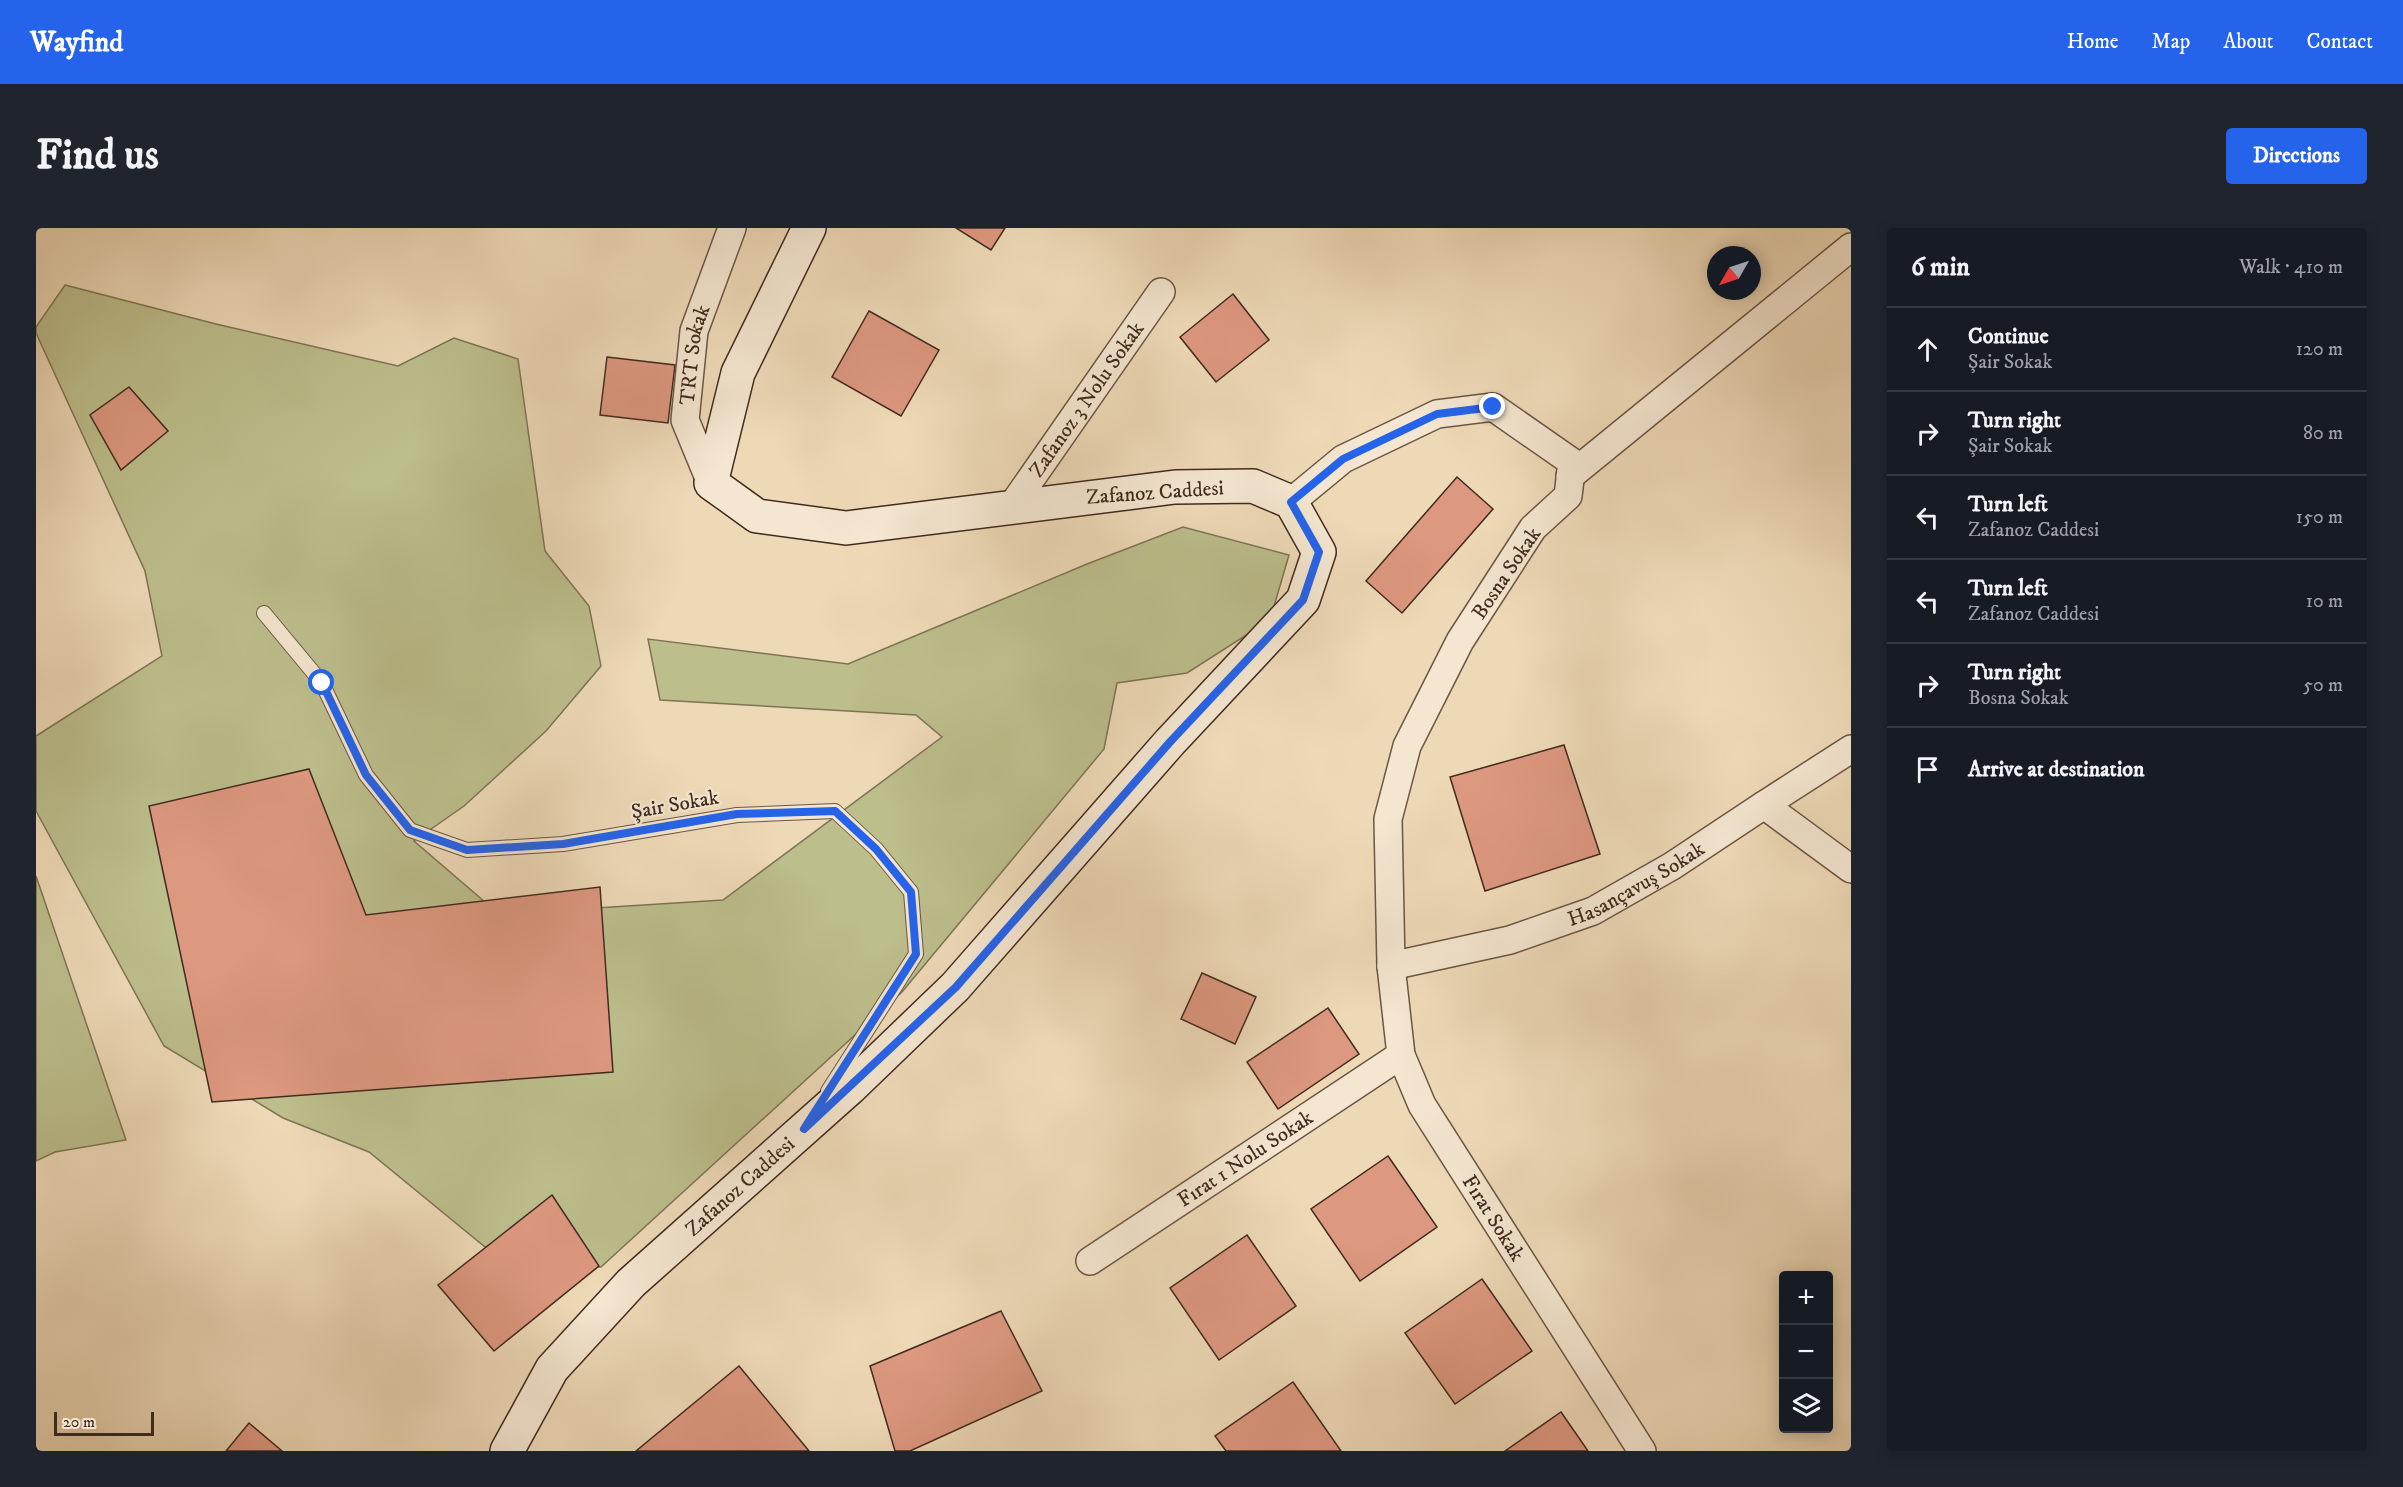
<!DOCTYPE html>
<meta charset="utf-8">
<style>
:root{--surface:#171b24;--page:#20242c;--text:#f1f3f6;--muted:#9ea1a6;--line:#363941;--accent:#2563eb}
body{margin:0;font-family:"IM FELL DW Pica",serif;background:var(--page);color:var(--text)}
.controls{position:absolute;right:18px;bottom:18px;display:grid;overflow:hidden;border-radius:6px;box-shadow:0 3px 15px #0003}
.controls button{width:54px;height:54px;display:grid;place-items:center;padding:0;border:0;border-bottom:2px solid var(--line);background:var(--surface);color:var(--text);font:30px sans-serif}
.compass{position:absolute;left:1671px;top:18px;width:54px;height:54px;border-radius:50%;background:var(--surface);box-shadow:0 3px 15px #0003;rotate:231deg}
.scale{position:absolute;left:18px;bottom:15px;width:100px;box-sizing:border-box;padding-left:6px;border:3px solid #412a1e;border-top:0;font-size:16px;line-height:21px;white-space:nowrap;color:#412a1e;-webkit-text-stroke:4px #f4e6d0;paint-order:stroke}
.stop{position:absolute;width:18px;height:18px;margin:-14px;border:4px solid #2563eb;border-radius:50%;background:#fff}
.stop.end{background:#2563eb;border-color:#fff;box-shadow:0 2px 6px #0008}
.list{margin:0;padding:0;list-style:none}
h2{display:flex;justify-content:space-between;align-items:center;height:78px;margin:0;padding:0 24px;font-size:26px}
h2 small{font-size:20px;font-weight:400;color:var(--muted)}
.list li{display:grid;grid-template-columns:39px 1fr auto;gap:18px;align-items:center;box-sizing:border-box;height:84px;padding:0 24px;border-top:2px solid var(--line)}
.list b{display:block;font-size:22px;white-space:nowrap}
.list p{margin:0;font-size:20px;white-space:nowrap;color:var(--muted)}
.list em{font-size:20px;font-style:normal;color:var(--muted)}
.icon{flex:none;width:33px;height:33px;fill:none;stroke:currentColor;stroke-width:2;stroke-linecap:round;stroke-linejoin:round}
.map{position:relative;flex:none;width:1815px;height:1223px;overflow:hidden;border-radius:6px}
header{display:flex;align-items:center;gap:36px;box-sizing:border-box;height:84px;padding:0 30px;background:var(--accent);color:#fff}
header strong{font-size:28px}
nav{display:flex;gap:33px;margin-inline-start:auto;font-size:21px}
.intro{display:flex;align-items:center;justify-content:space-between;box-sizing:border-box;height:144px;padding:0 36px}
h1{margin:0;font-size:42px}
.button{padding:15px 27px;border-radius:6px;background:var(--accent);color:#fff;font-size:21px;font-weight:700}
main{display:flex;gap:36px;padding:0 36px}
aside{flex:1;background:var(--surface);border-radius:6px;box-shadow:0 3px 15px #0003}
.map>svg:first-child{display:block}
.green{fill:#bcbe8c;stroke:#7e7455;stroke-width:1.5}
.building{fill:#dd9880;stroke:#412a1e;stroke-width:1.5}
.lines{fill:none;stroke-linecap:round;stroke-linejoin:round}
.lane-casing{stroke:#6c5644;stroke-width:16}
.street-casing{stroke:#6c5644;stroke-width:30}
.secondary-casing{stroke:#412a1e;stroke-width:36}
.lane{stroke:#f4e6d0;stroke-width:14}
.street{stroke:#f4e6d0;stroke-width:27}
.secondary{stroke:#f4e6d0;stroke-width:33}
.route{stroke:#2563eb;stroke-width:8}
.labels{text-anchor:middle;stroke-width:4.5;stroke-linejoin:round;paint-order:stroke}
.street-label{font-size:21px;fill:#412a1e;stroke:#f4e6d0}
</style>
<header>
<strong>Wayfind</strong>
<nav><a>Home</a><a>Map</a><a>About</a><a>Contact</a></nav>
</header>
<div class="intro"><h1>Find us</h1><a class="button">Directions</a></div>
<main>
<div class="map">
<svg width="1815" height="1223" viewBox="0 0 1815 1223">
<rect width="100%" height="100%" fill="#eed9b7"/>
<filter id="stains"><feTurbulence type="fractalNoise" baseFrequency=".00333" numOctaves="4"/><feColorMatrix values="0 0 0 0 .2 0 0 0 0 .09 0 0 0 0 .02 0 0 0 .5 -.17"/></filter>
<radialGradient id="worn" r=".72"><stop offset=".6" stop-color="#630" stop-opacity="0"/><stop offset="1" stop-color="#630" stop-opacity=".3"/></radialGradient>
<g class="green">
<polygon points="29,57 180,96 362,138 418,110 482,131 509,323 553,378 565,438 510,503 428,578 378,613 463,686 687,672 906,509 880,487 624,472 612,411 812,436 1051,336 1147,299 1253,327 1234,392 1151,445 1081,455 1068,521 866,764 565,1039 471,1037 333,924 247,890 128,818 0,583 0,508 126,428 109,343 0,105 0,99"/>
<polygon points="0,648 90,912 19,924 0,933"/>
</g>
<g class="building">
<polygon points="920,0 969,0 955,22"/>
<polygon points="1197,66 1233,112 1180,154 1144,109"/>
<polygon points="833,83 903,122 865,188 796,149"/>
<polygon points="571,129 639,137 632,195 564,187"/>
<polygon points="93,159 132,203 85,242 54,187"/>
<polygon points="1421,249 1457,281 1366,385 1330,353"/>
<polygon points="1528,517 1564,626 1449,663 1414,549"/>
<polygon points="273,541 330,687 564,659 577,844 176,874 113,578"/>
<polygon points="1166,745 1220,769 1199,816 1145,791"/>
<polygon points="1292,780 1323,826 1242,881 1211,834"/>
<polygon points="1352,928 1401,999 1324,1053 1275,981"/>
<polygon points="516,967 563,1038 458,1123 402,1057"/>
<polygon points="1211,1007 1260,1078 1183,1132 1134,1060"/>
<polygon points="1446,1051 1496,1123 1419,1176 1369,1105"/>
<polygon points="965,1083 1006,1163 874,1223 859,1223 834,1138"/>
<polygon points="703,1138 773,1223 600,1223"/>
<polygon points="1257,1154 1305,1223 1190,1223 1179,1208"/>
<polygon points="1525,1184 1552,1223 1469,1223"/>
<polygon points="213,1195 246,1223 190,1223"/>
</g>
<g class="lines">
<g class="lane-casing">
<polyline id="lane" points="228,385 286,455 330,547 374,602 431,622 527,616 701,587 799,583 840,621 875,664 880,726 792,863"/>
</g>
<g class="street-casing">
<g id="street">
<polyline points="1534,248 1815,19"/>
<path id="s1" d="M675,255L649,192L658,103L696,0"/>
<path id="s2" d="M1255,274L1307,231L1401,186L1457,179L1536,234L1532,268L1497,300L1424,413L1371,518L1352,591L1355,738L1365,827L1386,877L1606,1223"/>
<path id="s3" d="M976,278L1125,64"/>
<polyline points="1728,577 1815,521"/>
<path id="s4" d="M1355,738L1474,712L1557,683L1636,638L1728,577L1815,641"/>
<path id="s5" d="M1054,1033L1365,827"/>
</g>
</g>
<g class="secondary-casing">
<g id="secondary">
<path id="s6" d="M471,1223L516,1141L595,1055L814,860L919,759L1134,514L1267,372L1283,324L1255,274L1217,258L1139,259L810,300L721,288L675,255L702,145L773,0"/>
</g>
</g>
<use href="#lane" class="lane"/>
<use href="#street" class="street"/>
<use href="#secondary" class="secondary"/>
</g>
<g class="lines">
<polyline class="route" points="286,455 330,547 374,602 431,622 527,616 701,586 799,583 840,621 875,664 880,726 768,901 920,759 1134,514 1267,372 1283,324 1255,274 1307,231 1401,186 1457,179"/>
</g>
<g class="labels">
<g class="street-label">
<text dy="7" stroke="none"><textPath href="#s1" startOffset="134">TRT Sokak</textPath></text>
<text dy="7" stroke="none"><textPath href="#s3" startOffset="130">Zafanoz 3 Nolu Sokak</textPath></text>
<text transform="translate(1119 264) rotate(-4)" y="7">Zafanoz Caddesi</text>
<text transform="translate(1470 345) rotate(-56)" y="7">Bosna Sokak</text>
<text transform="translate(639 576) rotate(-10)" y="7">Şair Sokak</text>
<text dy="7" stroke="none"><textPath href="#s4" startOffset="260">Hasançavuş Sokak</textPath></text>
<text dy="7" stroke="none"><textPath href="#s5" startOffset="186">Fırat 1 Nolu Sokak</textPath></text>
<text dy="7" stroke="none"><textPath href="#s6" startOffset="356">Zafanoz Caddesi</textPath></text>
<text dy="7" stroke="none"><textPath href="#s2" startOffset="1158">Fırat Sokak</textPath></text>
</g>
</g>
<rect width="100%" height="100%" filter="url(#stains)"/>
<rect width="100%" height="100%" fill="url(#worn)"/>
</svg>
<div class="controls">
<button>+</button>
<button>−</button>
<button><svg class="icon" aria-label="layers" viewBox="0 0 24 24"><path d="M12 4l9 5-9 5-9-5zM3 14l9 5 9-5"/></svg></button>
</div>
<svg class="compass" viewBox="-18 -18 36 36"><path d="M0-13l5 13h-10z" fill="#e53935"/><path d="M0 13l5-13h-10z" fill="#9ea1a6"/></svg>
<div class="scale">20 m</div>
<div class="stop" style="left:286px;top:455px"></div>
<div class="stop end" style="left:1457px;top:179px"></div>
</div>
<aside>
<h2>6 min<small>Walk · 410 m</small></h2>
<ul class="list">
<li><svg class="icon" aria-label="ahead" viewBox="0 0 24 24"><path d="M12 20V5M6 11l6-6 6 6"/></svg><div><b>Continue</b><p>Şair Sokak</p></div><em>120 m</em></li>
<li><svg class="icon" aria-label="right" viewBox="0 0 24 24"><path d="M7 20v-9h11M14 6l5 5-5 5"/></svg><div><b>Turn right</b><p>Şair Sokak</p></div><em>80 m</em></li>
<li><svg class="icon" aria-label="left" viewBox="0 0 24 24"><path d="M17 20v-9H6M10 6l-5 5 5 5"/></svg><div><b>Turn left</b><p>Zafanoz Caddesi</p></div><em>150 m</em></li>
<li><svg class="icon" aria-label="left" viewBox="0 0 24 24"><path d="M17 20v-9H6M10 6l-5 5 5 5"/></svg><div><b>Turn left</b><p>Zafanoz Caddesi</p></div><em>10 m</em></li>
<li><svg class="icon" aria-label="right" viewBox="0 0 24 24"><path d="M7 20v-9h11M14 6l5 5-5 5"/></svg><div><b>Turn right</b><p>Bosna Sokak</p></div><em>50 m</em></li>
<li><svg class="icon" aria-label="arrive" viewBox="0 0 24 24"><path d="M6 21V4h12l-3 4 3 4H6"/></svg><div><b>Arrive at destination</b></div></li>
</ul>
</aside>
</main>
